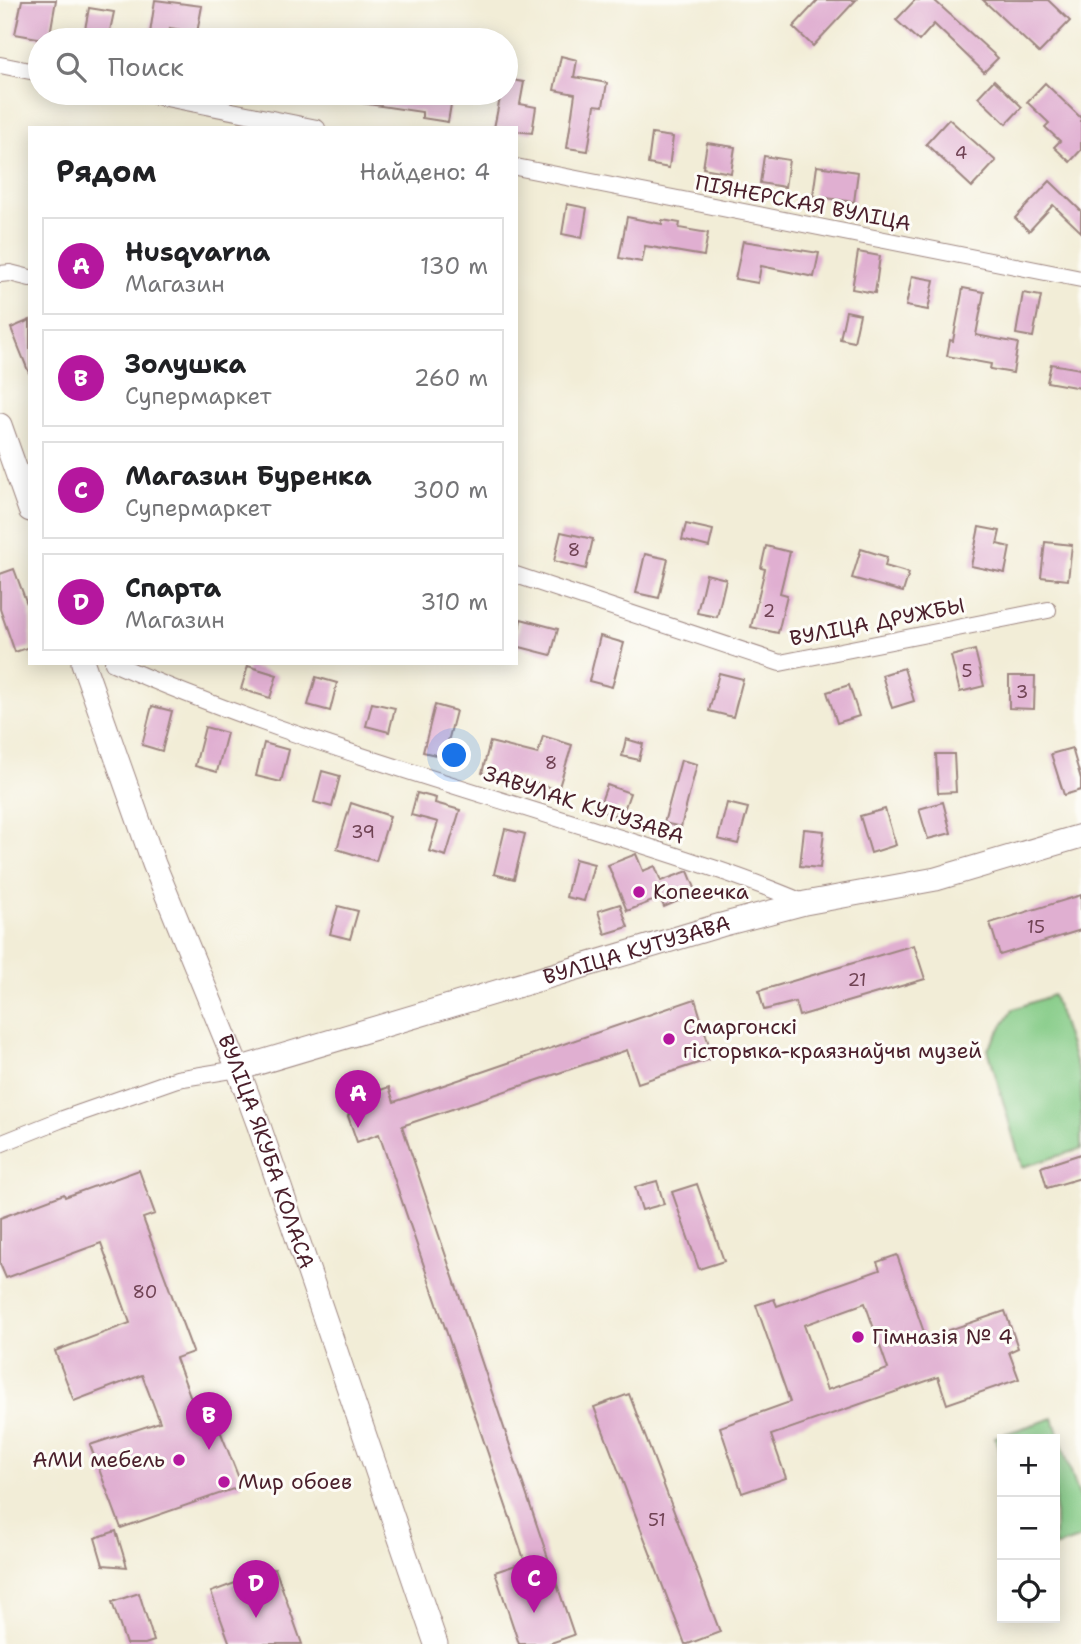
<!DOCTYPE html>
<html lang="ru">
<meta charset="utf-8">
<style>
:root{--surface:#fff;--page:#f2f2f2;--text:#202124;--muted:#757577;--line:#e0e0e0;--accent:#b5179e}
body{margin:0;font-family:"Shantell Sans",sans-serif;background:var(--page);color:var(--text)}
.controls{position:absolute;right:21px;bottom:21px;display:grid;overflow:hidden;border-radius:0px;box-shadow:0 4px 18px #0003}
.controls button{width:63px;height:63px;display:grid;place-items:center;padding:0;border:0;border-bottom:2px solid var(--line);background:var(--surface);color:var(--text);font:35px sans-serif}
.you{position:absolute;left:455px;top:756px;width:24px;height:24px;margin:-18px;border:5px solid #fff;border-radius:50%;background:#1a73e8;box-shadow:0 0 0 10px #1a73e833}
.badge{display:grid;place-items:center;width:46px;height:46px;border-radius:50%;background:var(--accent);color:#fff;font-size:23px;font-weight:700}
.pin{position:absolute;translate:-50% -58px;filter:drop-shadow(0 2px 4px #0008)}
.pin::after{content:'';position:absolute;top:37px;width:24px;height:21px;background:inherit;clip-path:polygon(0 0,100% 0,50% 100%)}
.list{margin:0;padding:0;list-style:none}
h2{display:flex;justify-content:space-between;align-items:center;height:91px;margin:0;padding:0 28px;font-size:30px}
h2 small{font-size:23px;font-weight:400;color:var(--muted)}
.list li{display:grid;grid-template-columns:46px 1fr auto;gap:21px;align-items:center;box-sizing:border-box;height:98px;margin:0 14px 14px;padding:0 14px;border:2px solid var(--line);border-radius:0px}
.list b{display:block;font-size:26px;white-space:nowrap}
.list p{margin:0;font-size:23px;white-space:nowrap;color:var(--muted)}
.list em{font-size:23px;font-style:normal;color:var(--muted)}
.icon{flex:none;width:38px;height:38px;fill:none;stroke:currentColor;stroke-width:2;stroke-linecap:round;stroke-linejoin:round}
.map{position:relative;flex:none;width:1081px;height:1644px;overflow:hidden}
.search{position:absolute;background:var(--surface);box-shadow:0 4px 18px #0003;left:28px;top:28px;width:490px;height:77px;display:flex;align-items:center;gap:18px;box-sizing:border-box;padding:0 24px;border-radius:38px;color:var(--muted);font-size:26px}
.panel{position:absolute;background:var(--surface);box-shadow:0 4px 18px #0003;left:28px;top:126px;width:490px;height:539px;border-radius:0px}
.map>svg:first-child{display:block}
.green{fill:#84cb86;stroke:#677558;stroke-width:2}
.building{fill:#e0afd1;fill-rule:evenodd}
.lines{fill:none;stroke-linecap:round;stroke-linejoin:round}
.minor-casing{stroke:#9e8681;stroke-width:18}
.secondary-casing{stroke:#9e8681;stroke-width:25}
.minor{stroke:#fff;stroke-width:16}
.secondary{stroke:#fff;stroke-width:23}
.poi-dot{fill:#b5179e;stroke:#fdfcf7;stroke-width:2.5}
.labels{text-anchor:middle;stroke-width:6;stroke-linejoin:round;paint-order:stroke}
.number-label{font-size:18px;fill:#704354}
.street-label{font-size:21px;fill:#4a1f2b;stroke:#fdfcf7}
.poi-label{font-size:21px;fill:#4a1f2b;stroke:#fdfcf7;text-anchor:start}
</style>
<div class="map">
<svg width="1081" height="1644" viewBox="0 0 1081 1644">
<rect width="100%" height="100%" fill="#fdfcf7"/>
<filter id="ink" filterUnits="userSpaceOnUse"><feTurbulence type="fractalNoise" baseFrequency=".0143" numOctaves="2"/><feDisplacementMap in="SourceGraphic" scale="14" xChannelSelector="R" yChannelSelector="G"/><feConvolveMatrix kernelMatrix="1 2 1 2 8 2 1 2 1" color-interpolation-filters="sRGB"/></filter>
<filter id="wash" filterUnits="userSpaceOnUse"><feTurbulence type="fractalNoise" baseFrequency=".00686" numOctaves="4" result="noise"/><feDisplacementMap in="SourceGraphic" scale="28" xChannelSelector="R" yChannelSelector="G"/><feGaussianBlur stdDeviation="1.57" result="paint"/><feColorMatrix in="noise" values="0 0 0 0 0 0 0 0 0 0 0 0 0 0 0 0 0 1.4 0 .05"/><feComposite in="paint" operator="in"/></filter>
<g filter="url(#wash)">
<rect width="100%" height="100%" fill="#f2edd7"/>
<g class="green">
<polygon points="1053,995 1081,1079 1081,1149 1022,1167 988,1049 1013,1009"/>
<polygon points="1053,1418 1081,1501 1081,1538 1055,1547 1055,1439 1002,1439 1002,1460 995,1437"/>
</g>
<g id="blocks">
<g class="building">
<polygon points="22,0 56,0 49,40 15,34"/>
<polygon points="155,0 202,6 197,33 170,28 168,40 149,40"/>
<polygon points="818,0 856,0 813,46 793,27"/>
<polygon points="915,0 934,0 998,58 984,72 934,24 919,41 896,20"/>
<polygon points="983,0 1048,0 1070,21 1039,53"/>
<polygon points="89,8 114,12 108,40 83,40"/>
<polygon points="561,56 577,60 574,77 607,83 603,106 595,105 588,151 567,148 575,94 554,90"/>
<polygon points="506,79 524,82 520,104 536,107 532,133 516,131 516,128 494,128 501,93 506,93"/>
<polygon points="994,80 1022,107 1006,124 978,97"/>
<polygon points="1045,83 1081,118 1081,150 1070,162 1054,147 1060,141 1045,127 1049,123 1027,102"/>
<polygon points="355,93 453,93 448,122 422,118 422,112 354,102"/>
<polygon points="949,119 996,161 972,187 926,144"/>
<polygon points="652,134 673,137 669,168 648,164"/>
<polygon points="707,143 735,147 731,173 703,168"/>
<polygon points="764,156 789,160 785,187 760,183"/>
<polygon points="817,166 858,172 854,202 813,196"/>
<polygon points="1050,181 1081,211 1081,232 1053,205 1029,231 1015,218"/>
<polygon points="567,204 587,208 582,238 562,234"/>
<polygon points="627,217 662,224 662,220 680,223 679,228 708,233 704,256 645,246 642,262 619,258"/>
<polygon points="743,241 819,253 814,277 761,266 758,283 735,279"/>
<polygon points="858,252 880,256 875,293 852,289"/>
<polygon points="912,276 934,280 928,310 906,306"/>
<polygon points="963,288 984,292 976,335 1018,343 1013,373 990,369 991,364 947,356 950,340 953,341"/>
<polygon points="1023,293 1041,296 1033,337 1016,334"/>
<polygon points="846,311 860,314 854,342 840,339"/>
<polygon points="30,320 30,373 29,373 11,328"/>
<polygon points="1051,364 1081,369 1081,388 1047,382"/>
<polygon points="686,524 713,530 709,547 682,540"/>
<polygon points="979,527 1000,531 997,544 1010,547 1005,573 971,566"/>
<polygon points="561,532 593,539 586,569 554,561"/>
<polygon points="1045,542 1072,545 1068,580 1041,577"/>
<polygon points="766,546 790,552 780,593 787,595 778,633 751,627 765,569 761,568"/>
<polygon points="861,549 887,557 885,566 909,573 903,592 852,578"/>
<polygon points="645,554 668,559 659,598 636,593"/>
<polygon points="14,569 30,612 30,647 15,652 0,609 0,574"/>
<polygon points="706,574 726,579 717,617 697,613"/>
<polygon points="521,619 558,629 551,655 516,646"/>
<polygon points="600,636 624,643 612,687 589,681"/>
<polygon points="975,650 984,686 960,692 951,656"/>
<polygon points="248,666 277,675 270,698 241,689"/>
<polygon points="904,668 914,701 892,708 882,675"/>
<polygon points="719,673 743,679 733,717 709,711"/>
<polygon points="1009,676 1035,676 1034,709 1009,708"/>
<polygon points="316,677 337,683 330,711 308,705"/>
<polygon points="849,685 859,716 837,723 827,692"/>
<polygon points="372,703 395,708 389,732 366,726"/>
<polygon points="435,705 456,711 444,757 423,752"/>
<polygon points="152,706 172,711 162,751 142,745"/>
<polygon points="205,727 227,733 217,772 195,766"/>
<polygon points="543,736 572,745 558,790 508,774 506,779 482,773 490,742 538,754"/>
<polygon points="626,739 643,744 639,760 622,756"/>
<polygon points="264,743 289,750 281,782 256,776"/>
<polygon points="1072,748 1081,779 1081,790 1064,795 1051,754"/>
<polygon points="936,754 954,754 956,792 938,793"/>
<polygon points="681,760 697,764 681,827 664,823"/>
<polygon points="322,771 340,776 332,807 314,802"/>
<polygon points="607,785 630,793 624,810 618,807 615,816 598,810"/>
<polygon points="417,793 436,798 435,803 460,810 446,856 429,851 438,822 411,815"/>
<polygon points="943,802 951,833 928,839 919,809"/>
<polygon points="351,803 390,816 376,861 337,849"/>
<polygon points="727,803 748,808 738,844 718,839"/>
<polygon points="885,809 896,845 871,853 860,816"/>
<polygon points="505,829 525,834 514,879 494,874"/>
<polygon points="804,829 824,831 820,868 800,866"/>
<polygon points="636,854 643,871 655,866 661,881 688,871 697,893 664,907 660,898 627,911 608,865"/>
<polygon points="575,859 594,864 584,901 566,897"/>
<polygon points="1081,895 1081,930 1000,955 990,923"/>
<polygon points="620,904 628,927 605,934 598,911"/>
<polygon points="338,906 358,911 350,939 330,934"/>
<polygon points="914,945 925,979 799,1016 795,1002 764,1010 759,991"/>
<polygon points="695,999 713,1058 638,1083 627,1050 402,1126 574,1635 548,1644 519,1644 495,1572 525,1562 379,1134 357,1142 348,1116 358,1098 389,1087 394,1102"/>
<polygon points="1081,1154 1081,1178 1047,1188 1041,1167"/>
<polygon points="139,1170 155,1214 143,1218 193,1352 176,1358 195,1409 209,1403 242,1486 121,1528 90,1445 160,1422 142,1375 74,1401 55,1351 130,1323 101,1243 6,1278 0,1264 0,1218 64,1194 65,1197"/>
<polygon points="657,1181 664,1204 642,1210 635,1187"/>
<polygon points="697,1184 724,1261 699,1269 672,1192"/>
<path d="M897,1255L926,1338L1005,1311L1018,1348L1009,1352L1019,1379L947,1404L938,1377L771,1435L786,1478L742,1493L720,1427L790,1402L756,1305L774,1299L777,1306L880,1270L877,1262ZM865,1303L888,1369L827,1390L804,1325Z"/>
<polygon points="629,1394 720,1632 688,1644 685,1644 594,1407"/>
<polygon points="116,1531 127,1567 103,1565 95,1538"/>
<polygon points="275,1568 302,1644 230,1644 211,1592"/>
<polygon points="139,1593 154,1641 145,1644 126,1644 112,1602"/>
</g>
</g>
</g>
<g filter="url(#ink)">
<use href="#blocks" fill-opacity="0" stroke="#9e8681" stroke-width="2"/>
<g class="lines">
<g class="minor-casing">
<g id="minor">
<polyline points="0,65 40,73"/>
<polyline points="141,93 317,128"/>
<polyline points="516,167 1081,279"/>
<polyline points="0,274 10,273 30,278"/>
<polyline points="516,575 780,663 1048,610"/>
<path d="M113,663C267,731 429,777 589,828C661,851 735,873 805,903"/>
<polyline points="0,1144 60,1120 177,1079 238,1069"/>
</g>
</g>
<g class="secondary-casing">
<g id="secondary">
<polyline points="0,425 30,510"/>
<path id="s1" d="M83,663L154,864L238,1069L259,1126L436,1644"/>
<path id="s2" d="M238,1069L721,925L805,903L936,879L1081,836"/>
</g>
</g>
<use href="#minor" class="minor"/>
<use href="#secondary" class="secondary"/>
</g>
</g>
<g class="poi-dot">
<circle cx="639" cy="892" r="7"/>
<circle cx="669" cy="1039" r="7"/>
<circle cx="858" cy="1337" r="7"/>
<circle cx="179" cy="1460" r="7"/>
<circle cx="224" cy="1482" r="7"/>
</g>
<g class="labels">
<g class="number-label">
<text x="961" y="159">4</text>
<text x="574" y="556">8</text>
<text x="769" y="617">2</text>
<text x="967" y="677">5</text>
<text x="1022" y="698">3</text>
<text x="551" y="769">8</text>
<text x="363" y="838">39</text>
<text x="1036" y="933">15</text>
<text x="857" y="986">21</text>
<text x="145" y="1298">80</text>
<text x="657" y="1526">51</text>
</g>
<g class="street-label">
<text transform="translate(803 203) rotate(11)" y="7">ПІЯНЕРСКАЯ ВУЛІЦА</text>
<text transform="translate(877 622) rotate(-11)" y="7">ВУЛІЦА ДРУЖБЫ</text>
<text transform="translate(584 805) rotate(18)" y="7">ЗАВУЛАК КУТУЗАВА</text>
<text dy="7" stroke="none"><textPath href="#s2" startOffset="416">ВУЛІЦА КУТУЗАВА</textPath></text>
<text dy="7" stroke="none"><textPath href="#s1" startOffset="522">ВУЛІЦА ЯКУБА КОЛАСА</textPath></text>
</g>
<g class="poi-label">
<text x="653" y="899">Копеечка</text>
<text x="683" y="1034">Смаргонскі<tspan x="683" dy="24">гісторыка-краязнаўчы музей</tspan></text>
<text x="872" y="1344">Гімназія № 4</text>
<text x="165" y="1467" text-anchor="end">АМИ мебель</text>
<text x="238" y="1489">Мир обоев</text>
</g>
</g>
</svg>
<div class="controls">
<button>+</button>
<button>−</button>
<button><svg class="icon" aria-label="locate" viewBox="0 0 24 24"><circle cx="12" cy="12" r="6"/><path d="M12 2v4M12 18v4M2 12h4M18 12h4"/></svg></button>
</div>
<div class="you"></div>
<div class="pin badge" style="left:358px;top:1128px">A</div>
<div class="pin badge" style="left:209px;top:1450px">B</div>
<div class="pin badge" style="left:534px;top:1613px">C</div>
<div class="pin badge" style="left:256px;top:1618px">D</div>
<div class="search"><svg class="icon" aria-label="search" viewBox="0 0 24 24"><circle cx="10" cy="10" r="6"/><path d="M15 15l6 6"/></svg>Поиск</div>
<section class="panel">
<h2>Рядом<small>Найдено: 4</small></h2>
<ul class="list">
<li><span class="badge">A</span><div><b>Husqvarna</b><p>Магазин</p></div><em>130 m</em></li>
<li><span class="badge">B</span><div><b>Золушка</b><p>Супермаркет</p></div><em>260 m</em></li>
<li><span class="badge">C</span><div><b>Магазин Буренка</b><p>Супермаркет</p></div><em>300 m</em></li>
<li><span class="badge">D</span><div><b>Спарта</b><p>Магазин</p></div><em>310 m</em></li>
</ul>
</section>
</div>
